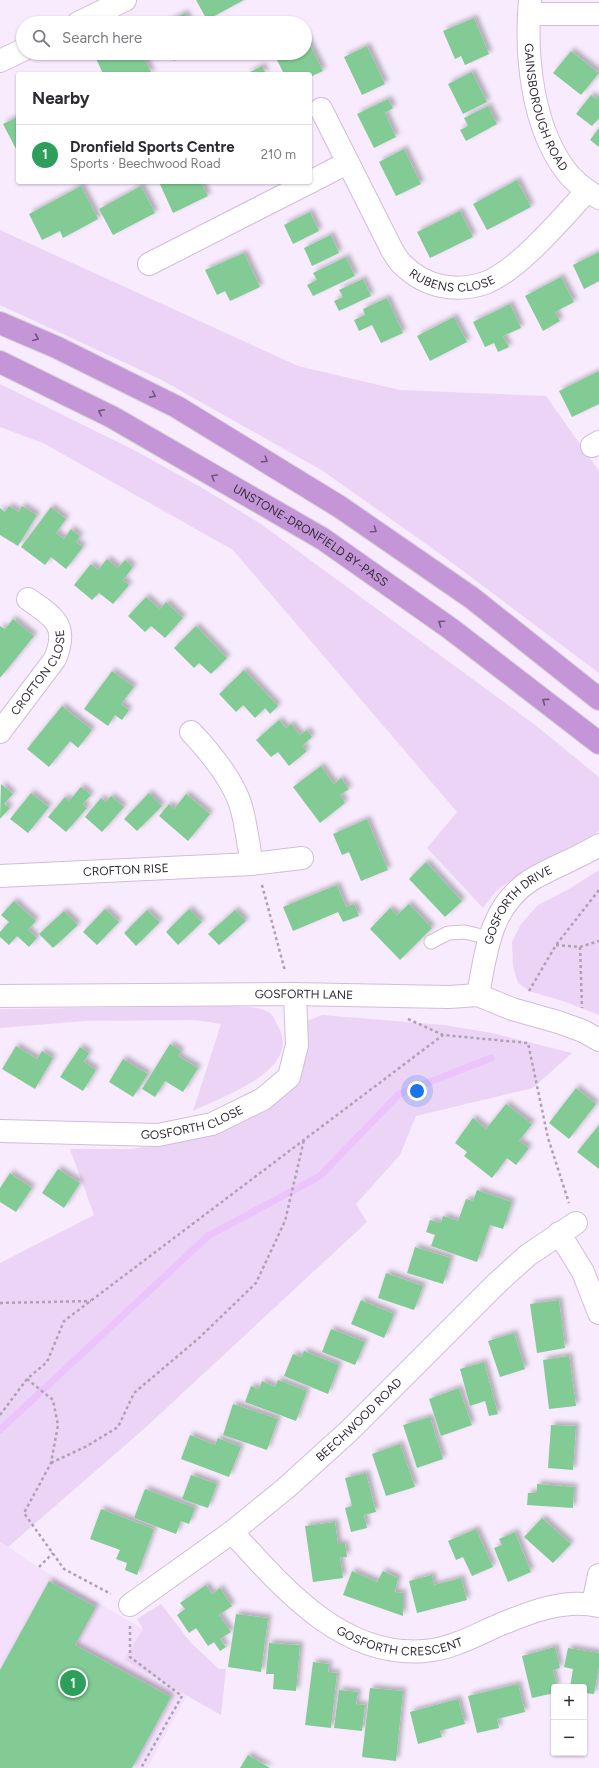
<!DOCTYPE html>
<meta charset="utf-8">
<style>
:root{--surface:#fff;--page:#f2f2f3;--text:#2b2b33;--muted:#7c7c81;--line:#e1e1e2;--accent:#0f766e}
body{margin:0;font-family:Figtree,sans-serif;background:var(--page);color:var(--text)}
.controls{position:absolute;right:12px;bottom:12px;display:grid;overflow:hidden;border-radius:4px;box-shadow:0 1px 3px #0004}
.controls button{width:36px;height:36px;display:grid;place-items:center;padding:0;border:0;border-bottom:1px solid var(--line);background:var(--surface);color:var(--text);font:20px sans-serif}
.you{position:absolute;left:417px;top:1091px;width:14px;height:14px;margin:-10px;border:3px solid #fff;border-radius:50%;background:#1a73e8;box-shadow:0 0 0 6px #1a73e833}
.badge{display:grid;place-items:center;width:26px;height:26px;border-radius:50%;background:var(--accent);color:#fff;font-size:13px;font-weight:700}
.pin{position:absolute;translate:-50% -50%;border:2px solid #fff;box-shadow:0 1px 4px #0006}
.list{margin:0;padding:0;list-style:none}
h2{display:flex;justify-content:space-between;align-items:center;height:52px;margin:0;padding:0 16px;font-size:17px}
h2 small{font-size:13px;font-weight:400;color:var(--muted)}
.list li{display:grid;grid-template-columns:26px 1fr auto;gap:12px;align-items:center;box-sizing:border-box;height:60px;padding:0 16px;border-top:1px solid var(--line)}
.list b{display:block;font-size:15px;white-space:nowrap}
.list p{margin:0;font-size:13px;white-space:nowrap;color:var(--muted)}
.list em{font-size:13px;font-style:normal;color:var(--muted)}
.icon{flex:none;width:22px;height:22px;fill:none;stroke:currentColor;stroke-width:2;stroke-linecap:round;stroke-linejoin:round}
.map{position:relative;flex:none;width:599px;height:1768px;overflow:hidden}
.search{position:absolute;background:var(--surface);box-shadow:0 1px 3px #0004;left:16px;top:16px;width:296px;height:44px;display:flex;align-items:center;gap:10px;box-sizing:border-box;padding:0 14px;border-radius:22px;color:var(--muted);font-size:15px}
.panel{position:absolute;background:var(--surface);box-shadow:0 1px 3px #0004;left:16px;top:72px;width:296px;height:112px;border-radius:4px}
.map>svg:first-child{display:block}
.built{fill:#f4e0fd}
.green{fill:#ecd4f7}
.lines{fill:none;stroke-linecap:round;stroke-linejoin:round}
.stream{stroke:#eac4fb;stroke-width:7}
.building{fill:#82cb95;filter:url(#shadow)}
.lane-casing{stroke:#d1bdda;stroke-width:15}
.street-casing{stroke:#d1bdda;stroke-width:24}
.secondary-casing{stroke:#d1bdda;stroke-width:24}
.highway-casing{stroke:#d6d5d7;stroke-width:24}
.path{stroke:#ada2b2;stroke-width:2.5;stroke-dasharray:3 3;stroke-linecap:butt}
.lane{stroke:#fff;stroke-width:13}
.street{stroke:#fff;stroke-width:22}
.secondary{stroke:#fff;stroke-width:22}
.highway{stroke:#c496d8;stroke-width:22}
.oneway{stroke:#6c5677}
.labels{text-anchor:middle;stroke-width:3.5;stroke-linejoin:round;paint-order:stroke}
.street-label{font-size:12px;fill:#322b36;stroke:#f7ebfd}
</style>
<div class="map">
<svg width="599" height="1768" viewBox="0 0 599 1768">
<defs>
<filter id="shadow"><feDropShadow dx="3.5" dy="-3.5" stdDeviation="2" flood-color="#0004"/></filter>
</defs>
<rect width="100%" height="100%" fill="#f7ebfd"/>
<polygon class="built" points="0,1542 52,1576 143,1629 124,1660 187,1695 147,1768 0,1768"/>
<g class="green">
<polygon points="0,230 298,366 400,390 546,396 599,471 599,673 443,556 323,471 160,379 0,305"/>
<polygon points="0,384 134,450 204,489 261,524 534,724 599,777 599,831 582,842 522,872 496,891 483,908 427,848 457,812 233,550 43,443 0,427"/>
<polygon points="599,870 599,1015 563,1001 529,991 518,983 513,966 512,942 521,924 538,905 569,889"/>
<path d="M227,1006C240,1007 262,1005 272,1015C274,1018 276,1023 278,1026C303,1070 222,1097 193,1111L221,1024L195,1020L85,1021L0,1028V1009Z"/>
<polygon points="322,1015 443,1025 492,1033 572,1053 533,1088 416,1116 400,1155 356,1204 367,1222 145,1428 8,1547 0,1542 0,1263 94,1215 70,1149 131,1149 191,1140 229,1127 261,1109 307,1021"/>
<polygon points="161,1604 191,1643 219,1669 226,1669 221,1715 124,1660 143,1629 137,1619"/>
</g>
<g class="lines">
<polyline class="stream" points="0,1430 208,1236 320,1176 399,1094 491,1058"/>
</g>
<g class="building">
<polygon points="196,0 244,0 207,20"/>
<polygon points="185,13 190,23 165,23"/>
<polygon points="474,18 489,54 465,65 461,56 455,59 443,31"/>
<polygon points="305,35 323,71 310,77 310,74 284,74 276,58 286,53 305,53"/>
<polygon points="367,46 385,84 362,95 344,57"/>
<polygon points="571,51 599,73 581,95 553,73"/>
<polygon points="102,53 142,53 152,74 133,74 133,73 130,74 103,74 95,56"/>
<polygon points="170,53 189,53 174,61"/>
<polygon points="262,66 266,74 246,74"/>
<polygon points="472,72 487,102 463,114 448,84"/>
<polygon points="591,95 596,99 599,95 599,118 592,126 576,114"/>
<polygon points="388,99 393,108 385,113 396,137 374,148 357,114"/>
<polygon points="488,106 497,124 466,141 460,130 468,126 464,118"/>
<polygon points="18,117 18,148 16,149 3,124"/>
<polygon points="599,128 599,147 590,140"/>
<polygon points="404,149 421,184 396,196 379,162"/>
<polygon points="517,180 531,207 487,230 473,204"/>
<polygon points="159,182 201,182 208,196 173,213"/>
<polygon points="81,186 98,219 63,238 60,231 42,240 29,214"/>
<polygon points="141,186 155,213 113,235 99,209"/>
<polygon points="460,211 473,237 430,258 417,232"/>
<polygon points="310,212 319,231 293,244 284,225"/>
<polygon points="331,235 339,253 312,266 304,248"/>
<polygon points="599,252 599,281 584,289 573,265"/>
<polygon points="244,253 260,287 230,301 225,291 217,295 205,270"/>
<polygon points="346,257 355,276 313,296 307,285 317,280 313,273"/>
<polygon points="561,277 574,302 555,312 560,321 543,331 525,296"/>
<polygon points="363,279 371,296 339,311 334,301 343,297 339,290"/>
<polygon points="387,298 403,333 381,343 372,325 359,331 354,320 365,315 363,309"/>
<polygon points="510,304 521,328 503,336 509,347 498,352 494,343 485,347 473,322"/>
<polygon points="454,317 467,342 430,361 417,336"/>
<polygon points="599,371 599,404 572,417 559,391"/>
<polygon points="9,506 19,512 22,506 37,515 18,546 0,535 0,508 5,512"/>
<polygon points="51,507 66,519 56,533 64,539 71,529 80,536 76,542 83,547 66,569 51,557 45,565 21,547"/>
<polygon points="107,559 118,568 125,560 133,567 123,580 129,585 113,604 99,593 92,600 74,585 91,564 98,570"/>
<polygon points="146,597 160,609 166,602 183,618 165,638 151,626 145,632 128,616"/>
<polygon points="13,619 34,636 0,678 0,626 5,629"/>
<polygon points="196,626 227,658 211,674 199,663 194,668 174,648"/>
<polygon points="244,670 278,706 270,714 265,708 255,718 243,705 236,712 219,694"/>
<polygon points="112,671 134,687 121,704 129,710 122,720 115,715 108,726 84,709"/>
<polygon points="62,706 92,730 78,748 70,741 49,767 27,749"/>
<polygon points="279,720 286,728 291,724 300,735 307,730 312,737 302,746 307,751 289,766 278,752 271,757 256,740"/>
<polygon points="321,766 334,784 341,778 349,789 340,795 345,803 320,823 293,787"/>
<polygon points="1,784 13,794 4,804 10,808 0,819"/>
<polygon points="81,787 91,795 83,804 87,808 66,832 48,817 65,797 69,801"/>
<polygon points="31,793 49,807 28,833 10,819"/>
<polygon points="149,793 162,806 137,831 124,819"/>
<polygon points="186,794 210,814 188,841 159,816 169,804 174,809"/>
<polygon points="111,796 124,807 102,832 85,817 101,798 106,802"/>
<polygon points="367,819 388,870 361,881 349,852 342,855 333,834"/>
<polygon points="426,862 462,901 445,917 409,879"/>
<polygon points="337,885 346,907 354,904 359,916 343,922 338,912 293,931 283,907"/>
<polygon points="14,901 36,921 28,930 37,938 29,947 17,936 9,945 0,937 0,932 9,922 1,915"/>
<polygon points="409,904 432,928 400,960 370,929 390,908 397,915"/>
<polygon points="105,909 119,922 97,945 83,932"/>
<polygon points="189,909 202,922 178,945 166,932"/>
<polygon points="147,910 160,922 136,946 124,933"/>
<polygon points="235,910 246,921 219,945 208,934"/>
<polygon points="64,911 78,925 53,948 39,934"/>
<polygon points="170,1044 181,1051 178,1056 198,1068 183,1092 165,1081 155,1097 142,1089"/>
<polygon points="16,1046 37,1059 42,1051 53,1058 35,1089 2,1069"/>
<polygon points="80,1047 89,1053 84,1062 96,1070 83,1091 60,1077"/>
<polygon points="123,1059 148,1074 133,1097 109,1082"/>
<polygon points="576,1088 596,1104 569,1139 549,1123"/>
<polygon points="506,1104 532,1124 519,1141 529,1148 516,1165 507,1158 492,1178 464,1156 467,1152 455,1143 473,1118 486,1129"/>
<polygon points="599,1125 599,1169 577,1152"/>
<polygon points="58,1169 80,1183 64,1208 42,1193"/>
<polygon points="10,1173 32,1188 16,1212 0,1202 0,1188"/>
<polygon points="477,1190 512,1202 503,1229 490,1225 477,1262 431,1246 435,1235 426,1232 430,1220 441,1223 443,1216 458,1221 466,1199 473,1201"/>
<polygon points="415,1247 451,1258 443,1284 407,1273"/>
<polygon points="386,1273 423,1286 414,1310 378,1298"/>
<polygon points="361,1300 394,1314 384,1338 351,1324"/>
<polygon points="559,1300 565,1348 537,1353 530,1304"/>
<polygon points="331,1329 365,1342 355,1365 322,1352"/>
<polygon points="514,1333 525,1369 500,1377 488,1341"/>
<polygon points="304,1351 339,1365 328,1394 284,1376 293,1354 301,1357"/>
<polygon points="569,1356 576,1406 549,1409 543,1360"/>
<polygon points="484,1362 498,1414 489,1416 485,1401 470,1406 460,1369"/>
<polygon points="278,1380 307,1391 296,1421 245,1402 251,1386 259,1389 262,1381 275,1387"/>
<polygon points="459,1388 472,1425 441,1436 429,1399"/>
<polygon points="233,1404 278,1419 267,1450 223,1435"/>
<polygon points="430,1417 443,1459 417,1468 403,1425"/>
<polygon points="551,1425 576,1426 573,1470 548,1468"/>
<polygon points="190,1435 215,1445 218,1438 241,1447 229,1477 181,1459"/>
<polygon points="400,1444 415,1487 386,1496 372,1454"/>
<polygon points="366,1473 376,1512 364,1515 367,1528 351,1532 345,1508 352,1506 345,1478"/>
<polygon points="191,1475 217,1484 208,1508 182,1499"/>
<polygon points="537,1484 574,1487 573,1508 527,1505 528,1493 537,1493"/>
<polygon points="145,1489 195,1508 189,1524 181,1521 176,1534 134,1518"/>
<polygon points="101,1509 154,1529 137,1575 125,1570 127,1563 116,1559 120,1550 90,1539"/>
<polygon points="542,1518 571,1544 553,1563 524,1537"/>
<polygon points="335,1522 338,1544 345,1544 347,1557 340,1557 343,1578 313,1582 305,1526"/>
<polygon points="476,1529 493,1567 472,1576 463,1557 456,1560 448,1541"/>
<polygon points="515,1532 531,1572 508,1582 494,1548 502,1545 499,1539"/>
<polygon points="352,1571 377,1582 383,1571 398,1578 395,1592 403,1593 403,1616 343,1595"/>
<polygon points="432,1575 434,1585 461,1578 467,1600 417,1613 409,1581"/>
<polygon points="49,1581 96,1607 75,1645 171,1697 132,1768 0,1768 0,1670"/>
<polygon points="206,1585 212,1594 220,1588 232,1606 219,1615 231,1632 220,1639 226,1647 220,1651 214,1642 208,1646 196,1628 189,1633 177,1615 185,1609 180,1603"/>
<polygon points="236,1614 268,1618 261,1672 228,1667"/>
<polygon points="269,1643 300,1645 296,1691 273,1689 274,1674 266,1674"/>
<polygon points="555,1647 560,1668 553,1670 557,1687 554,1687 554,1693 532,1698 522,1656"/>
<polygon points="568,1648 599,1653 599,1666 594,1694 584,1693 584,1687 570,1687 573,1669 564,1667"/>
<polygon points="313,1662 329,1664 328,1672 337,1673 331,1728 305,1725"/>
<polygon points="518,1684 525,1712 497,1719 499,1728 477,1733 468,1696"/>
<polygon points="370,1688 403,1691 396,1761 362,1757"/>
<polygon points="339,1690 358,1692 356,1704 365,1705 362,1731 334,1728"/>
<polygon points="458,1699 465,1724 440,1731 442,1737 418,1744 410,1712"/>
<polygon points="248,1755 270,1768 240,1768"/>
</g>
<g class="lines">
<g class="lane-casing">
<polyline id="lane" points="431,942 448,933 465,932 489,938"/>
</g>
<g class="street-casing">
<g id="street">
<path id="s1" d="M530,0C525,55 532,126 566,171C574,182 587,191 599,198"/>
<polyline points="529,14 599,14"/>
<polyline points="78,23 125,0"/>
<polyline points="0,61 23,50"/>
<path id="s2" d="M321,109L391,248C394,253 398,261 403,265C425,287 456,293 485,283C518,271 563,217 587,191"/>
<polyline points="310,182 347,163"/>
<polyline points="149,264 310,182"/>
<polyline points="592,446 599,442"/>
<path id="s3" d="M0,732L55,659C69,625 54,617 28,599"/>
<path d="M191,732C209,751 231,778 240,803C246,822 248,844 252,864"/>
<path id="s4" d="M0,876L252,864L302,858"/>
<path id="s5" d="M0,1131L158,1135L212,1124L263,1099L289,1077L297,1045L295,994"/>
<polyline points="559,1233 583,1272 599,1313"/>
<path id="s6" d="M232,1532C283,1588 342,1658 425,1651C451,1649 476,1635 499,1625C530,1612 565,1598 599,1606"/>
<polyline points="593,1604 599,1575"/>
<path id="s7" d="M130,1605L232,1532L286,1488L350,1430L497,1283L528,1255L576,1223"/>
</g>
</g>
<g class="secondary-casing">
<g id="secondary">
<path id="s8" d="M478,995C486,952 490,906 531,880C552,867 577,859 599,845"/>
<path id="s9" d="M0,996L291,994L449,997L478,995L512,1009L558,1022L583,1031L599,1040"/>
</g>
</g>
<g class="highway-casing">
<g id="highway">
<polyline points="0,323 56,347 177,407 340,507 472,598 599,699"/>
<path id="s10" d="M0,362L112,417L323,539L451,629L599,743"/>
</g>
</g>
<g class="path">
<polyline points="262,885 285,971"/>
<polyline points="556,945 580,947 599,941"/>
<polyline points="580,947 582,1008"/>
<polyline points="529,991 556,945 599,890"/>
<polyline points="408,1019 443,1035 528,1043 548,1138 569,1203"/>
<polyline points="0,1303 91,1301"/>
<polyline points="27,1379 53,1400 58,1425 51,1463 24,1513 64,1569 111,1594"/>
<polyline points="0,1415 27,1379 47,1362 64,1321 443,1035"/>
<polyline points="51,1463 87,1446 118,1427 134,1393 199,1338 256,1283 285,1221 304,1140"/>
<polyline points="39,1567 53,1553"/>
<polyline points="130,1626 130,1657 182,1696 141,1768"/>
</g>
<use href="#lane" class="lane"/>
<use href="#street" class="street"/>
<use href="#secondary" class="secondary"/>
<use href="#highway" class="highway"/>
</g>
<defs><path id="oneway-chevron" d="M-2-3.5L2.5 0L-2 3.5" fill="none" stroke-width="1.6" stroke-linecap="round" stroke-linejoin="round"/></defs>
<g class="oneway">
<use href="#oneway-chevron" transform="translate(36 338) rotate(23)"/>
<use href="#oneway-chevron" transform="translate(153 395) rotate(26)"/>
<use href="#oneway-chevron" transform="translate(101 412) rotate(-153)"/>
<use href="#oneway-chevron" transform="translate(265 460) rotate(32)"/>
<use href="#oneway-chevron" transform="translate(214 477) rotate(-150)"/>
<use href="#oneway-chevron" transform="translate(374 530) rotate(35)"/>
<use href="#oneway-chevron" transform="translate(441 623) rotate(-145)"/>
<use href="#oneway-chevron" transform="translate(545 701) rotate(-143)"/>
</g>
<g class="labels">
<g class="street-label">
<text dy="4" stroke="none"><textPath href="#s1" startOffset="110">GAINSBOROUGH ROAD</textPath></text>
<text dy="4" stroke="none"><textPath href="#s2" startOffset="231">RUBENS CLOSE</textPath></text>
<text dy="4" stroke="none"><textPath href="#s10" startOffset="356">UNSTONE-DRONFIELD BY-PASS</textPath></text>
<text dy="4" stroke="none"><textPath href="#s3" startOffset="72">CROFTON CLOSE</textPath></text>
<text dy="4" stroke="none"><textPath href="#s4" startOffset="126">CROFTON RISE</textPath></text>
<text dy="4" stroke="none"><textPath href="#s8" startOffset="103">GOSFORTH DRIVE</textPath></text>
<text dy="4" stroke="none"><textPath href="#s9" startOffset="304">GOSFORTH LANE</textPath></text>
<text dy="4" stroke="none"><textPath href="#s5" startOffset="194">GOSFORTH CLOSE</textPath></text>
<text dy="4" stroke="none"><textPath href="#s7" startOffset="295">BEECHWOOD ROAD</textPath></text>
<text dy="4" stroke="none"><textPath href="#s6" startOffset="209">GOSFORTH CRESCENT</textPath></text>
</g>
</g>
</svg>
<div class="controls">
<button>+</button>
<button>−</button>
</div>
<div class="you"></div>
<div class="pin badge" style="left:73px;top:1683px;background:#2e9e5b">1</div>
<div class="search"><svg class="icon" aria-label="search" viewBox="0 0 24 24"><circle cx="10" cy="10" r="6"/><path d="M15 15l6 6"/></svg>Search here</div>
<section class="panel">
<h2>Nearby<small></small></h2>
<ul class="list">
<li><span class="badge" style="background:#2e9e5b">1</span><div><b>Dronfield Sports Centre</b><p>Sports · Beechwood Road</p></div><em>210 m</em></li>
</ul>
</section>
</div>
